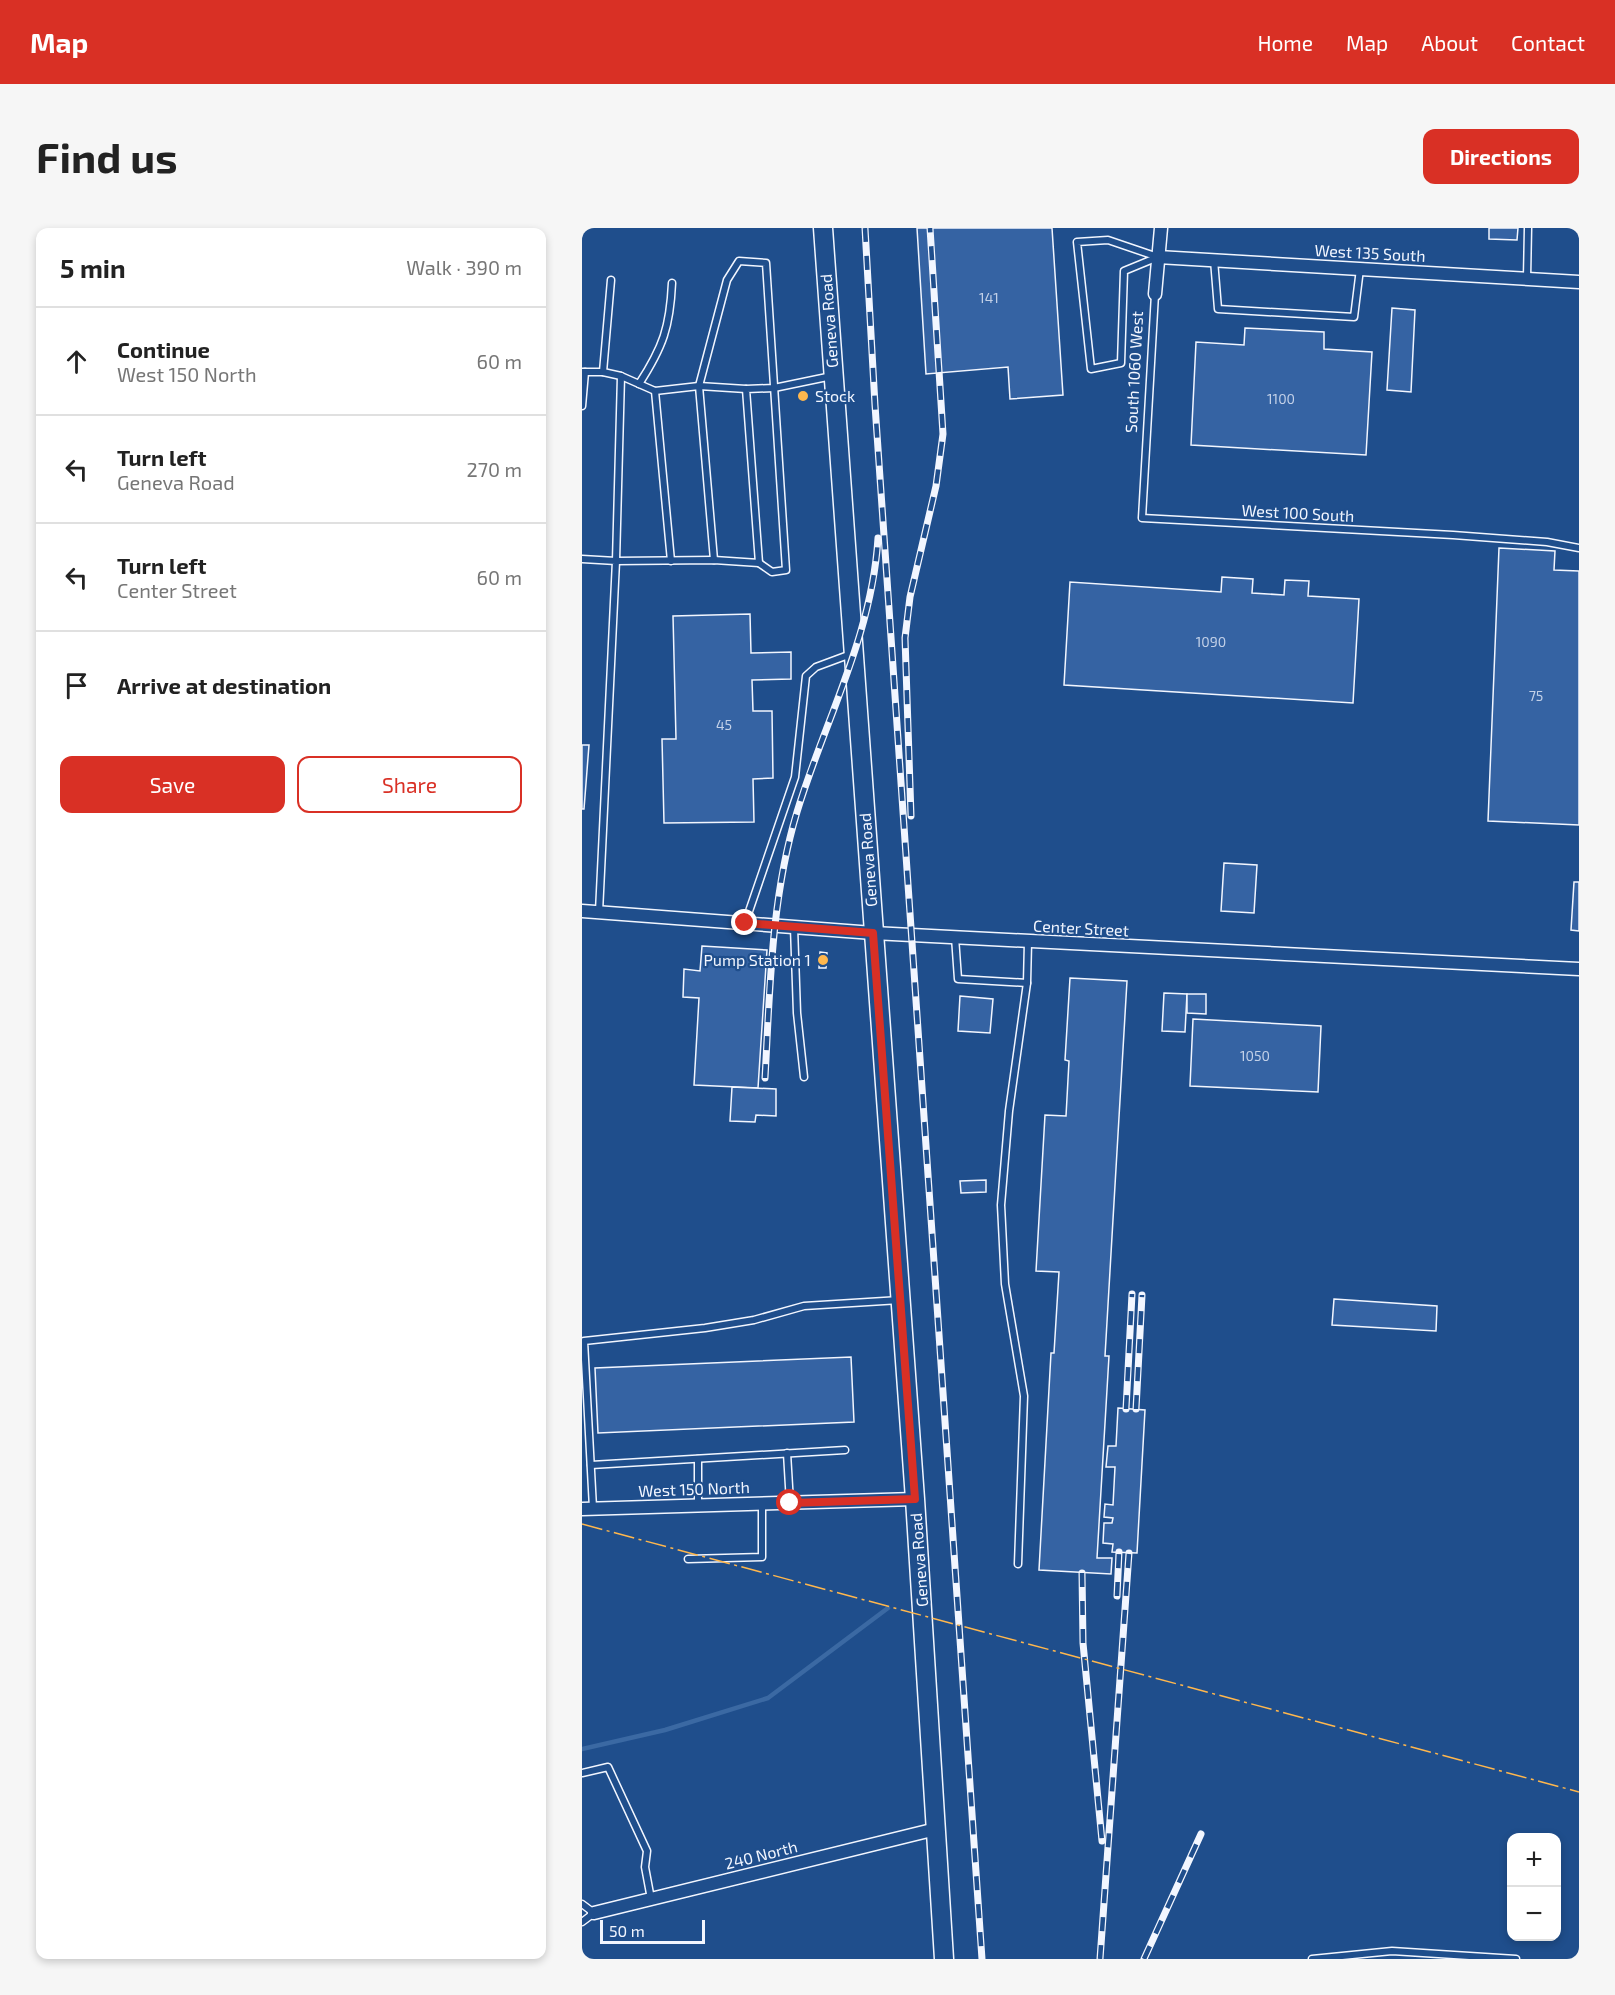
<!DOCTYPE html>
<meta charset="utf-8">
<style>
:root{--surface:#fff;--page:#f6f6f6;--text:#222;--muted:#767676;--line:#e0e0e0;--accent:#d93025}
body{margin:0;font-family:"Exo 2",sans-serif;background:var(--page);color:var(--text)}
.controls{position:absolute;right:18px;bottom:18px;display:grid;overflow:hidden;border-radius:12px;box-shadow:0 3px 9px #0003}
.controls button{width:54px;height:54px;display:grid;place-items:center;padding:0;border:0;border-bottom:2px solid var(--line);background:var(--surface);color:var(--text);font:30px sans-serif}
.scale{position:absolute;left:18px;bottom:15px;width:105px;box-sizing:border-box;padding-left:6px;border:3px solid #f2f6ff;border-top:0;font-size:16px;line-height:21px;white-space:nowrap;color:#f2f6ff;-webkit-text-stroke:4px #1f4e8c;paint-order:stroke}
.stop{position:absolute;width:18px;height:18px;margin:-14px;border:4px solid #d93025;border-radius:50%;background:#fff}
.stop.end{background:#d93025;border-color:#fff;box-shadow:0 2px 6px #0008}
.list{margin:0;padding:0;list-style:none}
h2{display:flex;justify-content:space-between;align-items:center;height:78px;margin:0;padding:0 24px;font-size:26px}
h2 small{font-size:20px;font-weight:400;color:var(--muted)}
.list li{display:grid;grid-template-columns:39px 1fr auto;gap:18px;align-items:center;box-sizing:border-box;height:108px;padding:0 24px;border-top:2px solid var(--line)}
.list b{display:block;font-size:22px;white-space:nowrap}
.list p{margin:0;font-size:20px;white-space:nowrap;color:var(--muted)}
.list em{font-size:20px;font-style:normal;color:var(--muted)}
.actions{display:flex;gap:12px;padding:18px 24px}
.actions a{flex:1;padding:14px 0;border:2px solid var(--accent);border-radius:12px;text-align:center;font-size:21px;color:var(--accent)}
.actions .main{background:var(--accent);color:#fff}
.icon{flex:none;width:33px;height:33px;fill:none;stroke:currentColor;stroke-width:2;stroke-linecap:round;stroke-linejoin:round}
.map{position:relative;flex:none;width:997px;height:1731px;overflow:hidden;border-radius:12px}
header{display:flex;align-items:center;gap:36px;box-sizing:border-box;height:84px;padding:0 30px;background:var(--accent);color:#fff}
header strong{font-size:28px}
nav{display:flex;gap:33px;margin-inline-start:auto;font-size:21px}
.intro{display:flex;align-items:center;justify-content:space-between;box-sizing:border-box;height:144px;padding:0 36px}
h1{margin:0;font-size:42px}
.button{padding:15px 27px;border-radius:12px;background:var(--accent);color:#fff;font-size:21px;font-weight:700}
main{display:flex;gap:36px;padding:0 36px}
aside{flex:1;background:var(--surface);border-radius:12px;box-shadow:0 3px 9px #0003}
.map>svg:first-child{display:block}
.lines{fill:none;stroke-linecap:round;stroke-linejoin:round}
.stream{stroke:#3b69a3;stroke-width:4.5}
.building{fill:#3563a3;stroke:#f2f6ff;stroke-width:1.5}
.service-casing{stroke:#f2f6ff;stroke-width:9}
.minor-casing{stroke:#f2f6ff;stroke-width:15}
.secondary-casing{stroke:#f2f6ff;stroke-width:21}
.service{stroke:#1f4e8c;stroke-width:6}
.minor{stroke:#1f4e8c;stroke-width:12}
.secondary{stroke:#1f4e8c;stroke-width:18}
.rail-casing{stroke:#f2f6ff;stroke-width:7}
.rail{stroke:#1f4e8c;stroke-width:4.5;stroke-dasharray:14;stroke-linecap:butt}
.power{stroke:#ffb74d;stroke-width:1.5;stroke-dasharray:21 4.5 3 4.5;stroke-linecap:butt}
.route{stroke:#d93025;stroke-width:8}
.poi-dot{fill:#ffb74d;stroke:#1f4e8c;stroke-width:2}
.labels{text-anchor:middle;stroke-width:4.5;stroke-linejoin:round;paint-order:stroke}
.number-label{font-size:14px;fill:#c3d1e8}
.street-label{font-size:16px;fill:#f2f6ff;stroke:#1f4e8c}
.poi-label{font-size:16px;fill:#f2f6ff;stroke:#1f4e8c;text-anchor:start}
</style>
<header>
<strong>Map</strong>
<nav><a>Home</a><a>Map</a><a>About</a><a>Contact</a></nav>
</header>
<div class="intro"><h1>Find us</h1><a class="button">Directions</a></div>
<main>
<aside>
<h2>5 min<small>Walk · 390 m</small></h2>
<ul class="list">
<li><svg class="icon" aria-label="ahead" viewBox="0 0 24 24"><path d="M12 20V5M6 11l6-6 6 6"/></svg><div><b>Continue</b><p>West 150 North</p></div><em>60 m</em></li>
<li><svg class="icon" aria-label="left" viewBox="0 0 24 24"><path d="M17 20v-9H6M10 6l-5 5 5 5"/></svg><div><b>Turn left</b><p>Geneva Road</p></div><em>270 m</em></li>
<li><svg class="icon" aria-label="left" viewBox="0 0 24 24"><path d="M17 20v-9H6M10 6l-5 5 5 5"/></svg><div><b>Turn left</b><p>Center Street</p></div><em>60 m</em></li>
<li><svg class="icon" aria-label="arrive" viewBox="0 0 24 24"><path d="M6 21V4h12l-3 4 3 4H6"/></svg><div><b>Arrive at destination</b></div></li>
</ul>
<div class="actions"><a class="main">Save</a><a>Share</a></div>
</aside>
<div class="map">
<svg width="997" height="1731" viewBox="0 0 997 1731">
<rect width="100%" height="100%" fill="#1f4e8c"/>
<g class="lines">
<polyline class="stream" points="0,1521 83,1502 186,1470 306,1380"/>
</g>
<g class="building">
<polygon points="335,0 470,0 481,167 428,171 426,139 344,146"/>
<polygon points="907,0 936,0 935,12 907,11"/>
<polygon points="810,80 833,82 829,164 805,162"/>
<polygon points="663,100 742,104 742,121 790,124 784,227 609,217 614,114 662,117"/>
<polygon points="917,320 973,323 972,342 997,343 997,597 906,593"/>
<polygon points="640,349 671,351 670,365 702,367 703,352 727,353 726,368 777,371 771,475 482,457 488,354 639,364"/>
<polygon points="168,386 169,425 209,424 209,451 170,452 171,483 190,483 191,550 171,551 172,594 82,595 80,511 94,511 91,388"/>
<polygon points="0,517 7,517 2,581 0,581"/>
<polygon points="642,635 675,637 672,685 639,683"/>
<polygon points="992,654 997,654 997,703 989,702"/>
<polygon points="120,718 185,722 176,860 112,857 117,770 101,769 102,741 118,743"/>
<polygon points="238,724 245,725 244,740 237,740"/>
<polygon points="488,750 545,753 523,1128 527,1128 515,1330 530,1330 529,1346 457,1342 469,1125 472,1125 477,1044 454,1043 463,887 484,888 487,833 483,832"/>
<polygon points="582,765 605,766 603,804 580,803"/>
<polygon points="605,766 624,766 624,786 605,785"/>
<polygon points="378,768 411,771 408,805 376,803"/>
<polygon points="611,791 739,798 736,864 608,858"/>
<polygon points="150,859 194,861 194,888 174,887 173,894 148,893"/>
<polygon points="404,952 404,964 379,965 378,953"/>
<polygon points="752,1071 855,1078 854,1103 750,1097"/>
<polygon points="269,1129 272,1194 16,1205 13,1140"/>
<polygon points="536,1180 563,1182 555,1325 530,1324 531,1316 521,1315 522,1295 530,1295 531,1290 522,1289 523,1276 531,1277 533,1239 524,1239 526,1218 534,1218"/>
</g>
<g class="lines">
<g class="service-casing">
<g id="service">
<polygon points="526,12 576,29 542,43 539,135 509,141 495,14"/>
<polyline points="632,32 636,81 772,89 778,41"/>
<polyline points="945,50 946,0"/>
<polyline points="573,66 560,290 871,307 965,314 997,320"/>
<polyline points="0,144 21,144 39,148 73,163 117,158 164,161"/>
<polyline points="21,144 29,52"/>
<polyline points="39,148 34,333 132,332 177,335 164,161 192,160 250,148"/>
<path d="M57,156C81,119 88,99 90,55"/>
<polyline points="73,163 89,333"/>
<polyline points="0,178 3,144"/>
<polyline points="0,331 34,333 17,684"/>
<polyline points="132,332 117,158 145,52 157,33 184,35 204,342 190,344 177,335"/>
<polyline points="163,695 213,549 224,448 234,439 269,426"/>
<polyline points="212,699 215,785 222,849"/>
<polyline points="373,709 376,751 445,755"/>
<polyline points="205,1225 208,1275"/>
<polyline points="116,1231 116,1277"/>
<polyline points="9,1237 263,1222"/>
<polyline points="11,1280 2,1113 123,1100 172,1092 222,1078 318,1072"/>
<polyline points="106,1331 180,1329 180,1276"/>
<polyline points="436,1336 442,1168 423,1056 419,977 427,883 445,755 446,714"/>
<polyline points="0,1545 26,1539 65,1623 63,1639 69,1671"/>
<polyline points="0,1676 12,1685 0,1694"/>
<polyline points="730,1731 810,1723 934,1731"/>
</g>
</g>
<g class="minor-casing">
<g id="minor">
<polyline points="576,29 997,54"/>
<polyline points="573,66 579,0"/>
<polyline points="0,683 291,705 997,741"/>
<polyline points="0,1281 333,1271"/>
<polyline points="12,1685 354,1601"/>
</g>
</g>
<g class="secondary-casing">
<polyline id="secondary" points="241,0 333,1271 362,1731"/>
</g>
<use href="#service" class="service"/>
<use href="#minor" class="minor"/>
<use href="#secondary" class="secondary"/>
<g class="rail-casing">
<g id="rail">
<polyline points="283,0 293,177 400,1731"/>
<polyline points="329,588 323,410 328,369 354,258 361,206 348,0"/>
<path d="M183,850C188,761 189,670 215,584C243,492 290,408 296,310"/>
<polyline points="544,1181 550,1066"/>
<polyline points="554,1181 560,1067"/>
<polyline points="500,1345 501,1415 520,1613"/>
<polyline points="535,1368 537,1324"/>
<polyline points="518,1731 547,1325"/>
<polyline points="562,1731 619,1606"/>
</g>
</g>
<use href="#rail" class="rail"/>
<polyline class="power" points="0,1296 997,1564"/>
</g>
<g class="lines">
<polyline class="route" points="163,695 291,705 333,1271 208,1275"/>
</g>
<g class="poi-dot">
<circle cx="221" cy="168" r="6"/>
<circle cx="241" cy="732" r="6"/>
</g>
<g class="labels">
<g class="number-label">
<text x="407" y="75">141</text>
<text x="699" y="176">1100</text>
<text x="629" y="419">1090</text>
<text x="954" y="473">75</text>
<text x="142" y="502">45</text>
<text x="673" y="833">1050</text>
</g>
<g class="street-label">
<text transform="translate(788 25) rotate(3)" y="6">West 135 South</text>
<text transform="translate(247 93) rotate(-94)" y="6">Geneva Road</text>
<text transform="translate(552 144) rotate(-87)" y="6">South 1060 West</text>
<text transform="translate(716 285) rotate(3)" y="6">West 100 South</text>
<text transform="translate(286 632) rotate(-94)" y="6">Geneva Road</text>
<text transform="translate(499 700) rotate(3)" y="6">Center Street</text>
<text transform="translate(112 1261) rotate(-2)" y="6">West 150 North</text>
<text transform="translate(337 1332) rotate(-94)" y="6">Geneva Road</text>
<text transform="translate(179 1627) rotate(-14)" y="6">240 North</text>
</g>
<g class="poi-label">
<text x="233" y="174">Stock</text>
<text x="229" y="738" text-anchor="end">Pump Station 1</text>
</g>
</g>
</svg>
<div class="controls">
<button>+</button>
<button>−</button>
</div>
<div class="scale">50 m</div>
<div class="stop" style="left:208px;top:1275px"></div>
<div class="stop end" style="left:163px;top:695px"></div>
</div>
</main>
